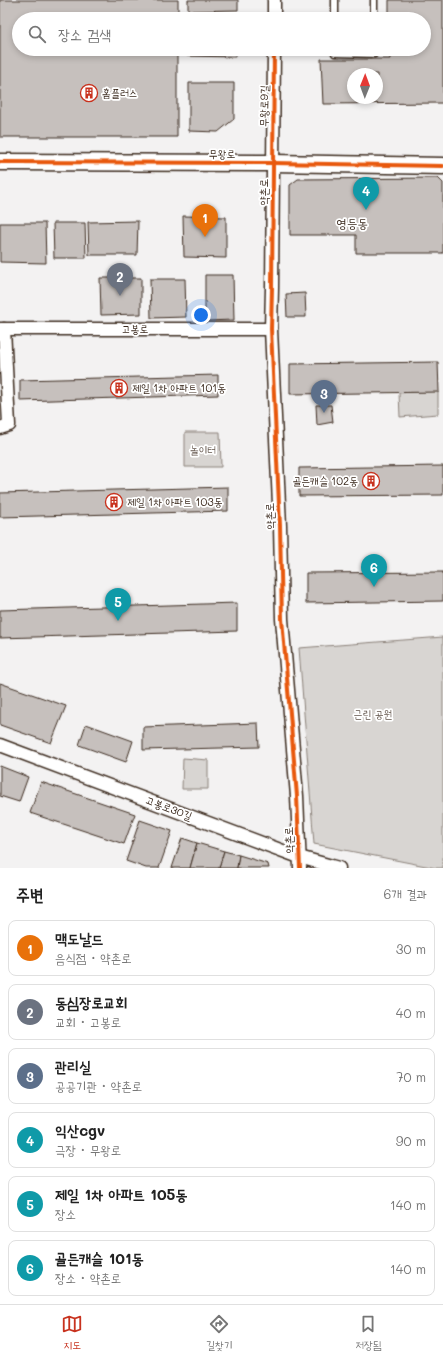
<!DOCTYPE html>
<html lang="ko">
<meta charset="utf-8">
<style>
:root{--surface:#fff;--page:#f2f2f2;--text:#222;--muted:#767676;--line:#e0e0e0;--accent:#c8321e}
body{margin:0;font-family:Mali,"Poor Story",sans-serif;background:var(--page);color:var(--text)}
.compass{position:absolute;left:347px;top:68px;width:36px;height:36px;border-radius:50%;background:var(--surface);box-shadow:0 2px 6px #0003;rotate:1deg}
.you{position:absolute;left:201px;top:315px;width:14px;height:14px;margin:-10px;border:3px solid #fff;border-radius:50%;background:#1a73e8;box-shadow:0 0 0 6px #1a73e833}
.badge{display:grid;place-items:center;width:26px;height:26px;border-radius:50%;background:var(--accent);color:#fff;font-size:13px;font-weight:700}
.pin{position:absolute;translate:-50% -33px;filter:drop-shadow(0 1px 2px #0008)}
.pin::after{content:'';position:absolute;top:21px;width:14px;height:12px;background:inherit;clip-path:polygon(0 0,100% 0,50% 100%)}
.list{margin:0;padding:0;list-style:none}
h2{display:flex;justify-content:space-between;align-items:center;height:52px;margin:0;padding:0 16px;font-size:17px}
h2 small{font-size:13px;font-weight:400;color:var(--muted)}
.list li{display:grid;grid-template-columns:26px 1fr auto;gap:12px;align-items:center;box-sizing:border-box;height:56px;margin:0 8px 8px;padding:0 8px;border:1px solid var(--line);border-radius:8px}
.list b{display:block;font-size:15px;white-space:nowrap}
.list p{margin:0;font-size:13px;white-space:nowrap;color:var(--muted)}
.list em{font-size:13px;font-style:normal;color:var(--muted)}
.icon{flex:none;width:22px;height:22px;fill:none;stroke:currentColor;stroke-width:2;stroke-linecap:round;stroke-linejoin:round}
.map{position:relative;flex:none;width:443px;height:868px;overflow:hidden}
.search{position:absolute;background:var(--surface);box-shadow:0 2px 6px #0003;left:12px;right:12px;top:12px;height:44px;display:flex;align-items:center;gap:10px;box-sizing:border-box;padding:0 14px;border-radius:22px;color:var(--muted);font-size:15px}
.sheet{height:436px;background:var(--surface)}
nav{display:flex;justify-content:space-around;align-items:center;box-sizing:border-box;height:56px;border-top:1px solid var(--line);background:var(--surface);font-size:11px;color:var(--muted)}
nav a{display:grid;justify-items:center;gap:2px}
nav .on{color:var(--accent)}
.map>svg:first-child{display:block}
.green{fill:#d8d5d2;stroke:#8a8078}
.building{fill:#c6c0bd;stroke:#3b2a1e;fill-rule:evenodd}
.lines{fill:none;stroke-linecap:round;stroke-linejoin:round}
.service-casing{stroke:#3b2a1e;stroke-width:9}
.minor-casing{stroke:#3b2a1e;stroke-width:15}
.tertiary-casing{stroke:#3b2a1e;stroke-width:19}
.service{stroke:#fff;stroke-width:6}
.minor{stroke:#fff;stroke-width:12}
.tertiary{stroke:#fff;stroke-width:16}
.cycleway-casing{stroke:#fff;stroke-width:6}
.cycleway{stroke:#e8590c;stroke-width:4}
.labels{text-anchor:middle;stroke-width:3.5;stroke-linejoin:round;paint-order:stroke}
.poi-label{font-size:11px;fill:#3b2a1e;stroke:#fff;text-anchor:start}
.street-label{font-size:11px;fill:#3b2a1e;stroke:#fff}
.park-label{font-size:11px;fill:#62554b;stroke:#fff}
.quarter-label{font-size:13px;fill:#3b2a1e;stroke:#fff}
</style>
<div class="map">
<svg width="443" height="868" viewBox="0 0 443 868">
<rect width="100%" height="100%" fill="#f3f2f2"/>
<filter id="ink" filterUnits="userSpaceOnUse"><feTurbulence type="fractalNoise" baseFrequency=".025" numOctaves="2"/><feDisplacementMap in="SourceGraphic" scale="8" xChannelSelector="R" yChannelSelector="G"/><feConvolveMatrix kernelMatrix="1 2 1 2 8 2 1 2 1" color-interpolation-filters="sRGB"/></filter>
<g filter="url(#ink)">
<g class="green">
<polygon points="438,390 438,414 400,417 399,393"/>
<polygon points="185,432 220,432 221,467 185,467"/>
<polygon points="443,637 443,868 436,868 314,844 299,648"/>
<polygon points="183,758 208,760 208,789 182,789"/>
</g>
<g class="building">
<polygon points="0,0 178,0 178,19 19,19 19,49 177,49 177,137 0,137"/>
<polygon points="188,0 238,0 238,10 188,11"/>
<path d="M389,0H443V103L323,104L321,59H390L389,49H424V19H389ZM353,74H377V98H353Z"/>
<rect x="186" y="13" width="49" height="6"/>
<polygon points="187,49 235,49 235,57 187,56"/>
<polygon points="189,83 234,83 234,119 218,132 189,131"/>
<polygon points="438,178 443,183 443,253 356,253 356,235 290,235 290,185 298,179"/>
<polygon points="183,216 226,217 226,258 184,257"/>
<polygon points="138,221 137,255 89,255 88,222"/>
<polygon points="0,223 45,223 46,263 0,262"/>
<polygon points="53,223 85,223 86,258 54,258"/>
<polygon points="205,275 233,275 234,320 205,321"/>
<polygon points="100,278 141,278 141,314 101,315"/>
<polygon points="150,279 185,279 186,317 151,318"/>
<polygon points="305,293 306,317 287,317 286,294"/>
<polygon points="438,362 439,392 290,394 290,364"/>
<polygon points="218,375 218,395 20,401 20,380"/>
<polygon points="316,405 331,405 333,422 317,425"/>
<polygon points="443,466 443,495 299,496 299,468"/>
<polygon points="228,487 228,511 0,517 0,493"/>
<polygon points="443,572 443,601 306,603 306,573"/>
<polygon points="237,603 237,631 0,638 0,610"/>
<polygon points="0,683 66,706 51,743 0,725"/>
<polygon points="258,723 259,747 143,750 143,727"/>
<polygon points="86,724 133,741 126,762 79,745"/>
<polygon points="0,766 28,777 19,802 0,796"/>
<polygon points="41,782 135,814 124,844 30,813"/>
<polygon points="140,820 172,831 159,868 146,868 126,861"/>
<polygon points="182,838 197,843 190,868 172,868"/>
<polygon points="197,843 224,851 219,868 190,868"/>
<polygon points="224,851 239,855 237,868 219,868"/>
<polygon points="239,855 268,864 269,868 237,868"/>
</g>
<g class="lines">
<g class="service-casing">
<g id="service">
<polyline points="335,19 335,0"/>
<polyline points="374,19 374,0"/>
<polyline points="335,49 335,53 374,54 374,49"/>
</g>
</g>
<g class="minor-casing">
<g id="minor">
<polyline points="274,19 274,0"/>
<polyline points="274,49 272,288 271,329 280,526 282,619 297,796 300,868"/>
<polyline points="0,329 271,329"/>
<polyline points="0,428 9,425 4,329"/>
<polyline points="0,745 299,857 339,868"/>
</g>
</g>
<g class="tertiary-casing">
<polyline id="tertiary" points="0,162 273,163 443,166"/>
</g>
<use href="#service" class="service"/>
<use href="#minor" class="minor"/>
<use href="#tertiary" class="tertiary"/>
<g class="cycleway-casing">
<g id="cycleway">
<polyline points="274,49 272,288 271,329 280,526 282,619 297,796 300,868"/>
<polyline points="0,162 273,163 443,166"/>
</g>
</g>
<use href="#cycleway" class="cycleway"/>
</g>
</g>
<defs>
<g id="building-ring" transform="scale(0.9)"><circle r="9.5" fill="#fff" stroke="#c8321e" stroke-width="1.5"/><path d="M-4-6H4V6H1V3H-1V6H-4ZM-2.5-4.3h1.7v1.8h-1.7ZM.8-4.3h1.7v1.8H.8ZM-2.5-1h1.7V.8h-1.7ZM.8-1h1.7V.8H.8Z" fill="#c8321e"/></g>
</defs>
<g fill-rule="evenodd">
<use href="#building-ring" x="89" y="93"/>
<use href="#building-ring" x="119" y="388"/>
<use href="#building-ring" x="371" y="481"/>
<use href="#building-ring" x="114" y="502"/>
</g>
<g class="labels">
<g class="poi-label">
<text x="102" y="97">홈플러스</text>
<text x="132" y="392">제일 1차 아파트 101동</text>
<text x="358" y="485" text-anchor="end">골든캐슬 102동</text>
<text x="127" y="506">제일 1차 아파트 103동</text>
</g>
<g class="street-label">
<text transform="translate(264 106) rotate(-89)" y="4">무왕로9길</text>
<text x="222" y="158">무왕로</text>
<text transform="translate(264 192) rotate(-90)" y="4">약촌로</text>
<text x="135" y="333">고봉로</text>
<text transform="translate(270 516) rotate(-92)" y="4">약촌로</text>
<text transform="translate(169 808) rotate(21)" y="4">고봉로30길</text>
<text transform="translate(289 840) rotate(-92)" y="4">약촌로</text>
</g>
<g class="park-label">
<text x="203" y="454">놀이터</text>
<text x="373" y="718">근린 공원</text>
</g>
<g class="quarter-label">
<text x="352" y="228">영등동</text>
</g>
</g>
</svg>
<svg class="compass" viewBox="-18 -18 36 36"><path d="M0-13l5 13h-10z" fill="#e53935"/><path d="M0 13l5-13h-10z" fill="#767676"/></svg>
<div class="you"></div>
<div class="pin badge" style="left:205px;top:237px;background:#e8710a">1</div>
<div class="pin badge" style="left:120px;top:296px;background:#6b7280">2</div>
<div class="pin badge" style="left:324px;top:413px;background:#5c6f8a">3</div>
<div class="pin badge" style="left:366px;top:210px;background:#0f9aa8">4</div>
<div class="pin badge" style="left:118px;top:621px;background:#0f9aa8">5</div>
<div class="pin badge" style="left:374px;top:587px;background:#0f9aa8">6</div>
<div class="search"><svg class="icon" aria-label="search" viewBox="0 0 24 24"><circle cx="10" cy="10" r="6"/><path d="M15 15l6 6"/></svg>장소 검색</div>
</div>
<section class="sheet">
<h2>주변<small>6개 결과</small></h2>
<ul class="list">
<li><span class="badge" style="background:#e8710a">1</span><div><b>맥도날드</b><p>음식점 · 약촌로</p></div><em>30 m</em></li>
<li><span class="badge" style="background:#6b7280">2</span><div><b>동심장로교회</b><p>교회 · 고봉로</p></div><em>40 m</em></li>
<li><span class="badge" style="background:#5c6f8a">3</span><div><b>관리실</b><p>공공기관 · 약촌로</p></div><em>70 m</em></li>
<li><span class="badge" style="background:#0f9aa8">4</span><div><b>익산cgv</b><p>극장 · 무왕로</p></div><em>90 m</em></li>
<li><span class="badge" style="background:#0f9aa8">5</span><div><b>제일 1차 아파트 105동</b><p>장소</p></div><em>140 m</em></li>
<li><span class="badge" style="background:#0f9aa8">6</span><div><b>골든캐슬 101동</b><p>장소 · 약촌로</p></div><em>140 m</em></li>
</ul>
</section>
<nav>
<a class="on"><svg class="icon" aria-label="map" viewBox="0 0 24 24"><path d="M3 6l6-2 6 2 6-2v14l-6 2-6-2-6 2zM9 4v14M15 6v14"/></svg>지도</a>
<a><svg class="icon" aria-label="directions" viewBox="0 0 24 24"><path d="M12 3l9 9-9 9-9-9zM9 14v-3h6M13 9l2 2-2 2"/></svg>길찾기</a>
<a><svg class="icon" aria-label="saved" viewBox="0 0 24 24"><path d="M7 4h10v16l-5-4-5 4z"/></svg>저장됨</a>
</nav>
